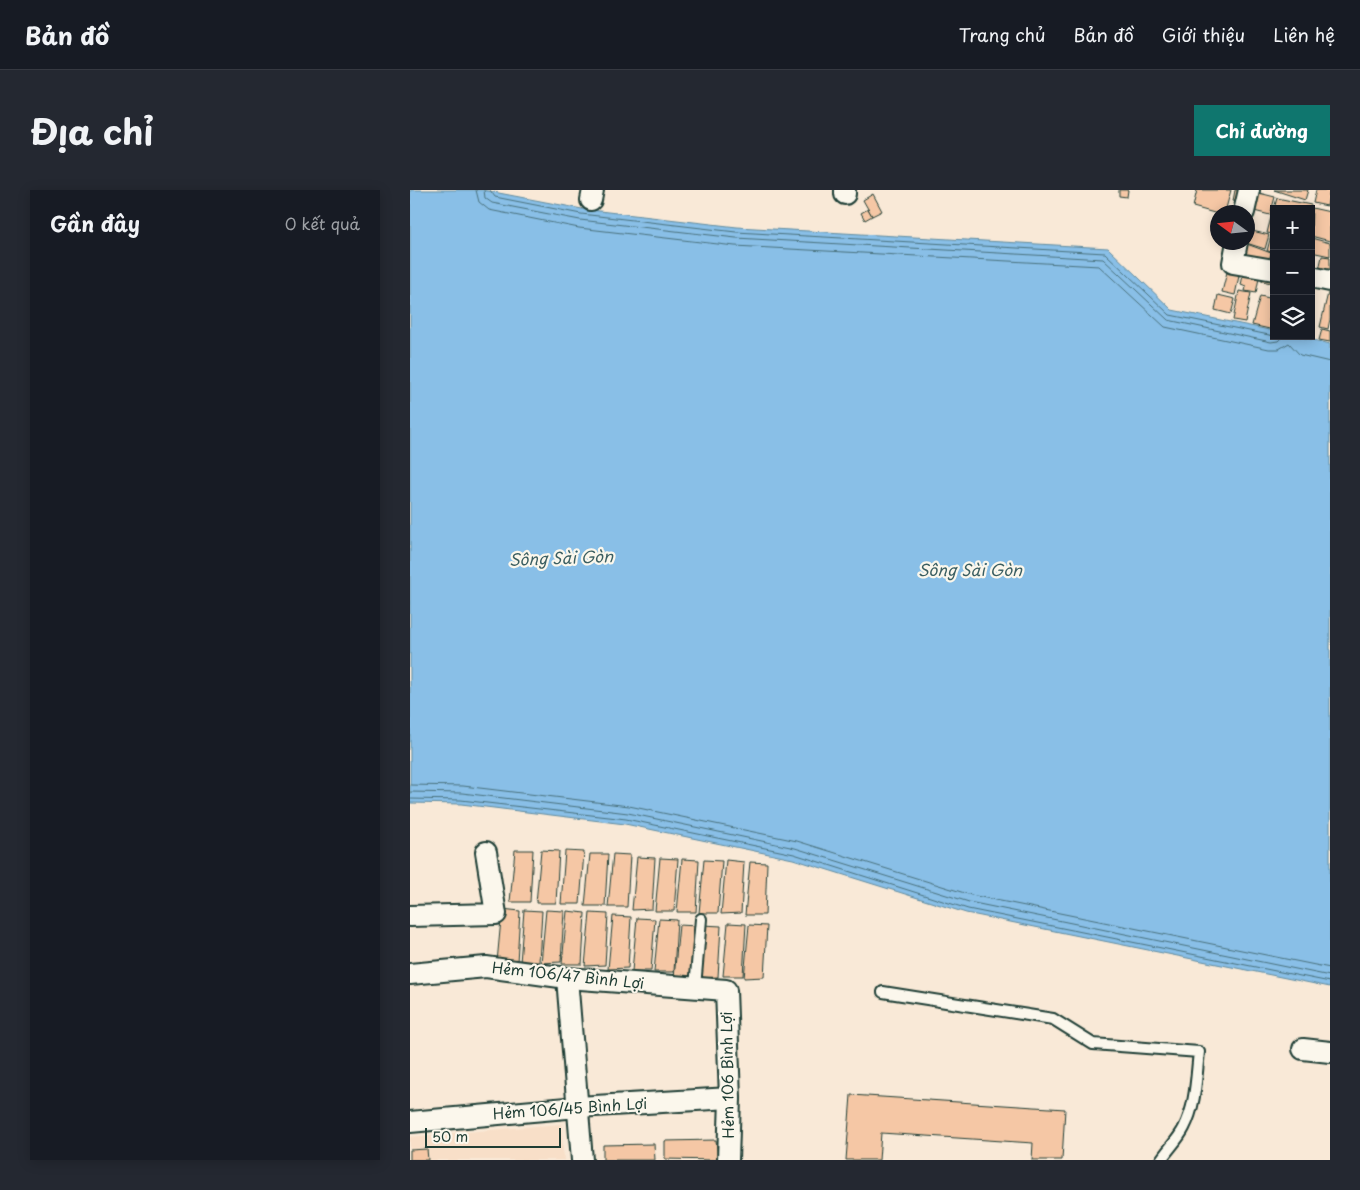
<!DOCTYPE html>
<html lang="vi">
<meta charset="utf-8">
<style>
:root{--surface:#171b24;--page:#242831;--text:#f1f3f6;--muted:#9ea1a6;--line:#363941;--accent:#0f766e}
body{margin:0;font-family:"Playpen Sans",sans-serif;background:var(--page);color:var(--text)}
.controls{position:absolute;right:15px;top:15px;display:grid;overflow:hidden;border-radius:0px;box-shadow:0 2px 12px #0003}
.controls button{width:45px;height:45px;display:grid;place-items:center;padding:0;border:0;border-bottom:1px solid var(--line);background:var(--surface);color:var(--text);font:25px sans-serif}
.compass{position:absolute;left:800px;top:15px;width:45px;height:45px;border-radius:50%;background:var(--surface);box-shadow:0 2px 12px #0003;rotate:285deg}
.scale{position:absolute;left:15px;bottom:12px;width:136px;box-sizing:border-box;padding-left:5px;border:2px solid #1f3d34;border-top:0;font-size:14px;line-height:18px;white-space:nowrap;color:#1f3d34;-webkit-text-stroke:4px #fbf7ec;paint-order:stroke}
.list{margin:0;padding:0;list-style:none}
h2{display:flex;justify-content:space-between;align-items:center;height:65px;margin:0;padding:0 20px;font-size:21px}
h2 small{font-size:16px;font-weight:400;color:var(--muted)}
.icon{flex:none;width:28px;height:28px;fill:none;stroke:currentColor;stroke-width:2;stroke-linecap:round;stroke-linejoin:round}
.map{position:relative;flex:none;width:920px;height:970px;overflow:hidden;border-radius:0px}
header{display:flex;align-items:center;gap:30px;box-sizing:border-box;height:70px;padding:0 25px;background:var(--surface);border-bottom:1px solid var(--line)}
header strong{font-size:24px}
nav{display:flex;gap:28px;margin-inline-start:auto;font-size:18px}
.intro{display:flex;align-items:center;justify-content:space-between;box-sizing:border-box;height:120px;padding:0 30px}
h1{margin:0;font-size:35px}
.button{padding:12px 22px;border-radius:0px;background:var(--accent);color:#fff;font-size:18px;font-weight:700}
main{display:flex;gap:30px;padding:0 30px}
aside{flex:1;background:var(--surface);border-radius:0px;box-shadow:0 2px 12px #0003}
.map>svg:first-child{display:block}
.built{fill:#f8dfc8}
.water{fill:#89bfe7;stroke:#5f8b9f}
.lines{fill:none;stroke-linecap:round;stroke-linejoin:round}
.shore{stroke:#49717c;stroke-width:1}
.building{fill:#f5c7a5;stroke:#1f3d34}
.service-casing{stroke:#1f3d34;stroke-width:14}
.minor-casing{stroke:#1f3d34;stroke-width:24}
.service{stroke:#fbf7ec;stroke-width:10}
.minor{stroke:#fbf7ec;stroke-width:20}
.labels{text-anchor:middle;stroke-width:4.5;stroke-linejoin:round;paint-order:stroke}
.street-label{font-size:15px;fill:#1f3d34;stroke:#fbf7ec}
.water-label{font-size:16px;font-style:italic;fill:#3a5e61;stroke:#fbf7ec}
</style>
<header>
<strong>Bản đồ</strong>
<nav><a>Trang chủ</a><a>Bản đồ</a><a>Giới thiệu</a><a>Liên hệ</a></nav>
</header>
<div class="intro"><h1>Địa chỉ</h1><a class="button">Chỉ đường</a></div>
<main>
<aside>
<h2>Gần đây<small>0 kết quả</small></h2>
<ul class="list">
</ul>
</aside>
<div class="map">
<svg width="920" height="970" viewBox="0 0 920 970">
<rect width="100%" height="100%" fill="#f9e9d7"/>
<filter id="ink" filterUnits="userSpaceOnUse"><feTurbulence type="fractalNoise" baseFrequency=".02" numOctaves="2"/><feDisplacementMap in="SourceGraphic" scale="10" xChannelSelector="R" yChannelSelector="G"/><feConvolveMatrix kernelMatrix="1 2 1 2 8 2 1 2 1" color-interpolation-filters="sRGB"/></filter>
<g filter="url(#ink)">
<polygon class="built" points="151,934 154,970 0,970 0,947"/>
<polygon class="water" points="0,0 73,0 172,19 327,37 698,58 762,120 864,141 864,146 887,146 920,154 920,797 556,723 383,669 215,634 51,614 0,613"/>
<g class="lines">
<g class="shore">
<polyline points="66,0 69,12 79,20 169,38 325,56 689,76 755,137 859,159 869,159 879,153 890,165 920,172"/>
<polyline points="74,0 75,8 82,13 170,30 326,48 693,69 758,130 861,152 868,151 873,146"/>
<polyline points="80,0 85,7 171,24 326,42 695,63 760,125 864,146"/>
<polyline points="0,595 53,596 219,616 387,651 561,705 920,778"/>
<polyline points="0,602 52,603 218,623 385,658 559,712 920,786"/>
<polyline points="0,609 51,610 216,629 384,664 558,719 920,792"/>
</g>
</g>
<g class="building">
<polygon points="709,0 718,0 717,7 709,6"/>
<polygon points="787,0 821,0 815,22 808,24 783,17"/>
<polygon points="825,0 836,0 833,13 823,11"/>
<polygon points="864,0 898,0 895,10"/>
<polygon points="906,0 920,0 917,16 903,13"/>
<polygon points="849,3 865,7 860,25 844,21"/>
<polygon points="463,4 472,21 462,26 453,10"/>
<polygon points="867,8 901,15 900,19 864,19"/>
<polygon points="902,18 920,22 920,51 901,46"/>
<polygon points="458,19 462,26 455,30 451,23"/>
<polygon points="862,23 864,24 864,44 857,43"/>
<polygon points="838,40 859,45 855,59 833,52 838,52"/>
<polygon points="861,46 864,47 864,62 857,61"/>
<polygon points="901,48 920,53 920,66 901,62"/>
<polygon points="837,54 861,63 857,76 833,69"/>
<polygon points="912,66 920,67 920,88 908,85"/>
<polygon points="818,78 830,81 825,105 812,102"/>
<polygon points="854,80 864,82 864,101 860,100 861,93 852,91"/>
<polygon points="833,85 849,88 846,103 835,101 836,97 831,95"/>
<polygon points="829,101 841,103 835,132 823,130"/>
<polygon points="918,103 920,104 920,129 918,139 910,137"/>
<polygon points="808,105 825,109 821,124 805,120"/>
<polygon points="850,106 864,109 859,131 864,132 864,140 842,135"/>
<polygon points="912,139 920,141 920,152 909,150"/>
<polygon points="105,660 123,660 120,712 100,712"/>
<polygon points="131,660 149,661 146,713 126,713"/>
<polygon points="155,661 174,662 170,714 151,714"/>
<polygon points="180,664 198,664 195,716 175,716"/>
<polygon points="203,664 220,665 217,717 198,717"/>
<polygon points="227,667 245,668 242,719 222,720"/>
<polygon points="250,668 268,669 264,721 245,721"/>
<polygon points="272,669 289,670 286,722 267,722"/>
<polygon points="294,670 312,671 308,723 289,723"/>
<polygon points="316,670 334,672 331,723 311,724"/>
<polygon points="340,672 357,673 355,725 335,725"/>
<polygon points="92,719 110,721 107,772 87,772"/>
<polygon points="114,720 132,721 129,772 110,773"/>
<polygon points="136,720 154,721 151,772 131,773"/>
<polygon points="157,721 175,723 172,774 152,774"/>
<polygon points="180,723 198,724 195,775 175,776"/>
<polygon points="203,726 221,727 218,778 198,779"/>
<polygon points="227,728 245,729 241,781 222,781"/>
<polygon points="249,729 267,730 264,782 244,782"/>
<polygon points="318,733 336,734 333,786 313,786"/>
<polygon points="269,735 287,736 284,788 264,788"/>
<polygon points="293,735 311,736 308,787 289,788"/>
<polygon points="339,735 357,736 354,787 334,788"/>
<polygon points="441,905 655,919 652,970 622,970 623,953 471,943 469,970 436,970"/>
<polygon points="306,950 308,970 255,969 255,951"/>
<polygon points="244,954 245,970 193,970 193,955"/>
<polygon points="17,959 18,970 0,970 0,960"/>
</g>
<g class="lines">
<g class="service-casing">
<g id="service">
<polyline points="285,797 291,729"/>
<path d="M473,802L643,829L683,854L789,862C786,888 786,915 774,938C768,950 758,959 751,970"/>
</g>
</g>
<g class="minor-casing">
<g id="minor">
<polyline points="435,4 435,0"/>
<polyline points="181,10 183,0"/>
<polyline points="834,22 839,0"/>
<polyline points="827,52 823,73 864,80"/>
<polyline points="901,87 920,91"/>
<polyline points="0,726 86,724 76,662"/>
<polyline points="0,784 76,777 157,788 316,800 320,908 318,970"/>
<polyline points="157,788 172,970"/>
<polyline points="893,859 920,862"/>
<polyline points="0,932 168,917 320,908"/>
</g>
</g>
<use href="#service" class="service"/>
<use href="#minor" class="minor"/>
</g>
</g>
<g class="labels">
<g class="street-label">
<text transform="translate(158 786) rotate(6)" y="5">Hẻm 106/47 Bình Lợi</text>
<text transform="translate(318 885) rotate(-91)" y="5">Hẻm 106 Bình Lợi</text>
<text transform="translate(160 919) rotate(-4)" y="5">Hẻm 106/45 Bình Lợi</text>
</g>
<g class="water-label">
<text transform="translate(151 368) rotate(-2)" y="6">Sông Sài Gòn</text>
<text x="560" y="386">Sông Sài Gòn</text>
</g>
</g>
</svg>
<div class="controls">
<button>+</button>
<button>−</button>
<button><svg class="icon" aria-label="layers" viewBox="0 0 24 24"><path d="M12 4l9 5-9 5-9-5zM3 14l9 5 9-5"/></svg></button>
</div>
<svg class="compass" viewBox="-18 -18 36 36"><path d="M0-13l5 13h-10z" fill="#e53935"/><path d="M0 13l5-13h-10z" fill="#9ea1a6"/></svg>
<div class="scale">50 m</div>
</div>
</main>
